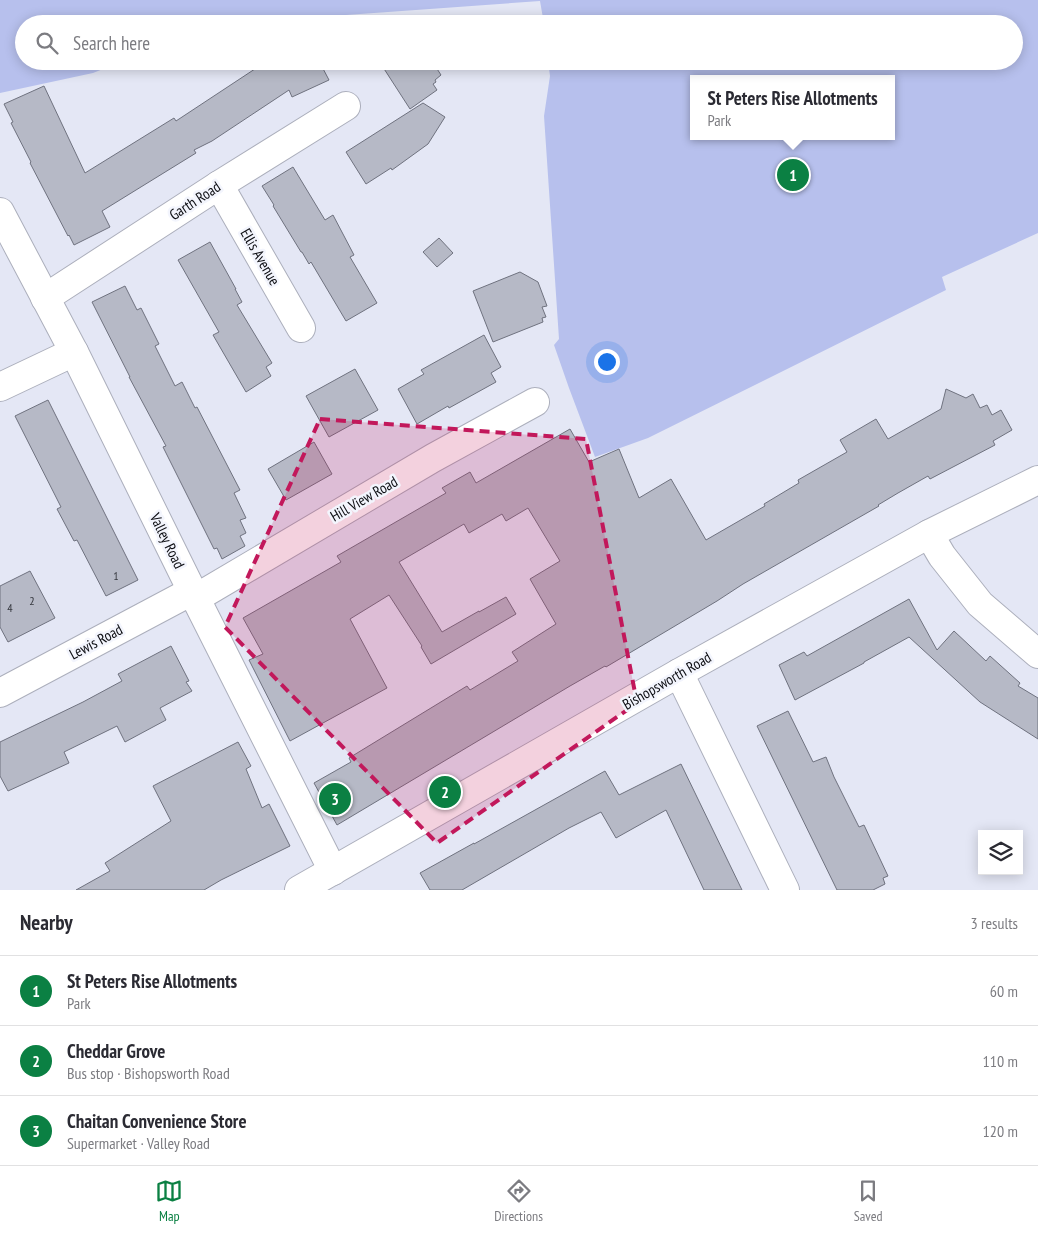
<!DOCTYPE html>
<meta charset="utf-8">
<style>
:root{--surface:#fff;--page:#f2f2f3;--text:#2b2b33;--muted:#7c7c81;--line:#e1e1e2;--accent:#0b8043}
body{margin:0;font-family:"PT Sans Narrow",sans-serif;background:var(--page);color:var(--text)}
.controls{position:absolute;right:15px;bottom:15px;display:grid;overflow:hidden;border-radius:0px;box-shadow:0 2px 12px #0003}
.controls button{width:45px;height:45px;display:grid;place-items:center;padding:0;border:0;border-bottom:1px solid var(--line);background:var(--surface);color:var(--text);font:25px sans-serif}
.you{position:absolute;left:606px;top:361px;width:18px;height:18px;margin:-12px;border:4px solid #fff;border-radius:50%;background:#1a73e8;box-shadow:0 0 0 8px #1a73e833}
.badge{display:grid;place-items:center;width:32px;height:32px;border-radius:50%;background:var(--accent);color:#fff;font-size:16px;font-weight:700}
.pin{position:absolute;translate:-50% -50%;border:2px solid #fff;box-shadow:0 1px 5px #0006}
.popup{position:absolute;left:690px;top:75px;width:205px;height:65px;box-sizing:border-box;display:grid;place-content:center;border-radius:0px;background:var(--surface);filter:drop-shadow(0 1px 4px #0005);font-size:16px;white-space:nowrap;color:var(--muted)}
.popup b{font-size:19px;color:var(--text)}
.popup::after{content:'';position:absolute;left:50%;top:100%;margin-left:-10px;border:10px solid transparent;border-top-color:var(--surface)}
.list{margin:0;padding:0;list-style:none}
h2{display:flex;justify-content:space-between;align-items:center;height:65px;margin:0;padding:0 20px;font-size:21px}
h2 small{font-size:16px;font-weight:400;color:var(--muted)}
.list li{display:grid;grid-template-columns:32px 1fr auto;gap:15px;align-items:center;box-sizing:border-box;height:70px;padding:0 20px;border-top:1px solid var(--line)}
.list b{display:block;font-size:19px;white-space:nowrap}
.list p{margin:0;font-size:16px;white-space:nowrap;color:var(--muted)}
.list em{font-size:16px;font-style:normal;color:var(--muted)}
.icon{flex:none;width:28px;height:28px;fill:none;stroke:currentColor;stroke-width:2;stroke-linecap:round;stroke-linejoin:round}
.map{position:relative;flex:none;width:1038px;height:890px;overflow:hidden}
.search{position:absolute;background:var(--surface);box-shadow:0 2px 12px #0003;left:15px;right:15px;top:15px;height:55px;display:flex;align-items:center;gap:12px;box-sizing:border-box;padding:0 18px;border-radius:28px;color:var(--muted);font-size:19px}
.sheet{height:275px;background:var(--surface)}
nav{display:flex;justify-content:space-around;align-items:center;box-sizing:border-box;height:70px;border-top:1px solid var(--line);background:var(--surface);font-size:14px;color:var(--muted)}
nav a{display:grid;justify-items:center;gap:2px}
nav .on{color:var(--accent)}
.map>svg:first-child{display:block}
.green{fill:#b7c0ed;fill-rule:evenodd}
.building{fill:#b6b9c6;stroke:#6f727f}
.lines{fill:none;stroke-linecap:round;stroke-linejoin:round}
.minor-casing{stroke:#acafbc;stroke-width:30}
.tertiary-casing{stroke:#acafbc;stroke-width:30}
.minor{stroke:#fff;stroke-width:28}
.tertiary{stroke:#fff;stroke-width:28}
.marked{fill:#c2185b;fill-opacity:0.2;stroke:#c2185b;stroke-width:4;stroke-dasharray:10 6;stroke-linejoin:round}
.labels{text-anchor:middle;stroke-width:5;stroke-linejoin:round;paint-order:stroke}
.number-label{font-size:12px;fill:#36383f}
.street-label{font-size:15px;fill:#0c0d12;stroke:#f3f5fd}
</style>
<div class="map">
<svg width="1038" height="890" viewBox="0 0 1038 890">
<rect width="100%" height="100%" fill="#e4e7f5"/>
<path class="green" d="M0,0H1038V233L942,277L946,290L648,438L595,457L569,388L554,345L559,339L544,116L550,76L548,61H1014V24H544L540,1L346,15L329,22L319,24H24V61H123L93,73L0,93ZM694,79H892V136H694Z"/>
<g class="building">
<polygon points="267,61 319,61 329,80 292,97 289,90 212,141 194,150 196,153 102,211 110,227 74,245 69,235 68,236 30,163 31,162 11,123 13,122 4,104 44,86 85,173 174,118 176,121"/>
<polygon points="379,61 432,61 441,75 435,80 436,82 433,84 437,90 410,109"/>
<polygon points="423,103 445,117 428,144 392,170 391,168 366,184 346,152"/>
<polygon points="293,167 325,220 333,215 354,255 350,257 377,303 346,321 311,262 309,264 302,252 301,252 273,206 274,205 262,186"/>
<polygon points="439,238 453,253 437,267 423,252"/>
<polygon points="210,242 236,289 235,289 242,302 237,305 272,363 266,367 271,376 246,392 213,335 219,332 178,260"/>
<polygon points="520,272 538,282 547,306 542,307 546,317 542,318 543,322 493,342 473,291"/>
<polygon points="125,286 137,310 141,308 159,344 155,346 175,386 182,382 195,408 197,407 240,490 234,493 246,518 240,520 246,533 240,536 245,546 222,559 217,548 214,549 163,447 166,446 129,377 130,377 92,302"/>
<polygon points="484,335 501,367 491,373 496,382 449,408 448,406 417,424 398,389 424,374 421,370"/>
<polygon points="355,369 378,410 329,437 306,396"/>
<polygon points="946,389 966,398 973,394 980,408 987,405 992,415 1001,410 1012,430 993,441 995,445 930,479 928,476 898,493 878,505 879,506 743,584 717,601 606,667 605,666 570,686 337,825 314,783 351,762 349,758 467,686 470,690 518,661 512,652 556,624 530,579 560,561 528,508 506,521 502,514 469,533 464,524 399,562 442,632 479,611 479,612 506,597 516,614 431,664 421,647 422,646 389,595 350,619 387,688 290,741 249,660 263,654 243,618 341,562 337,556 446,493 442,488 470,472 476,483 570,429 589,462 619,449 639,498 671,479 706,540 765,506 764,504 799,483 798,480 847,452 840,440 876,419 888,439 941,409"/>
<polygon points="48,400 138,580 106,596 77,540 74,541 57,509 61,507 15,416"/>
<polygon points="314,442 332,474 286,500 268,469"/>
<polygon points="30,571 55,618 8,642 0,627 0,586"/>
<polygon points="909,599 937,650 954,631 986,661 990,656 1020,683 1018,686 1038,698 1038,739 980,702 909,637 864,662 864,663 795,700 779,665 804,652 807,656"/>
<polygon points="171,646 189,681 186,682 192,691 160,708 166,720 125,742 117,726 64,752 69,763 8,791 0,776 0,742 83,702 122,681 118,674"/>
<polygon points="788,711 813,762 826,757 834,777 859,827 864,825 888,876 883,878 885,884 873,890 837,890 757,726"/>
<polygon points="238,742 251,766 246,769 262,808 269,804 290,846 221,880 204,890 76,890 110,871 105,863 171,821 153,786"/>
<polygon points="681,764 742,890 704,890 666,810 616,838 601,812 569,828 462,890 430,890 420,873 474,843 474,844 605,771 619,795"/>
</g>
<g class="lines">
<g class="minor-casing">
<g id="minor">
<polyline points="219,185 301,328"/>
<polyline points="0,212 74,352 192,591 333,871"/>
<polyline points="45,298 219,185 346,106"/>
<polyline points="0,387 74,352"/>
<polyline points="929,534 942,556 980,604 1038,654"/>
<polyline points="196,598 433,458 535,402"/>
<polyline points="679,673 785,890"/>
<polyline points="0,693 192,591"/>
</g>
</g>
<g class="tertiary-casing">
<polyline id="tertiary" points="299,890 679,673 929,534 1038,480"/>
</g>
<use href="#minor" class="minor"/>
<use href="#tertiary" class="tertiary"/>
</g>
<path class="marked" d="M320,419L586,439L637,703L437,843L225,627Z"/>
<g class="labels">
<g class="number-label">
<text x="116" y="580">1</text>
<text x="32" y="605">2</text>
<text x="10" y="612">4</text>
</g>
<g class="street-label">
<text transform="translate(195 201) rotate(-33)" y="5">Garth Road</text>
<text transform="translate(260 257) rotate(60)" y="5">Ellis Avenue</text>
<text transform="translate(364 499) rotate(-30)" y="5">Hill View Road</text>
<text transform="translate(167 541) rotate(64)" y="5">Valley Road</text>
<text transform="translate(96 642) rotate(-28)" y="5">Lewis Road</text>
<text transform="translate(667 681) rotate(-30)" y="5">Bishopsworth Road</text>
</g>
</g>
</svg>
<div class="controls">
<button><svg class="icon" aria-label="layers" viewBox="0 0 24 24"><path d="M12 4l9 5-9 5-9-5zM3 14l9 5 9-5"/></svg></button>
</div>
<div class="you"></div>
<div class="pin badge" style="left:793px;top:175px">1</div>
<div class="popup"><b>St Peters Rise Allotments</b>Park</div>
<div class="pin badge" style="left:445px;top:792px">2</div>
<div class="pin badge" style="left:335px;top:799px">3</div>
<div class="search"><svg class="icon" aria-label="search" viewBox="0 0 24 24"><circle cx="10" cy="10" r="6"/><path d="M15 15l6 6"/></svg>Search here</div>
</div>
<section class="sheet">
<h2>Nearby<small>3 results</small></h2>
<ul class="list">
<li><span class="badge">1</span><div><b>St Peters Rise Allotments</b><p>Park</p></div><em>60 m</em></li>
<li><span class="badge">2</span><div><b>Cheddar Grove</b><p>Bus stop · Bishopsworth Road</p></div><em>110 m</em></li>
<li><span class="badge">3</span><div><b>Chaitan Convenience Store</b><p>Supermarket · Valley Road</p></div><em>120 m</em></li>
</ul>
</section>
<nav>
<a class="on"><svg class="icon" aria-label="map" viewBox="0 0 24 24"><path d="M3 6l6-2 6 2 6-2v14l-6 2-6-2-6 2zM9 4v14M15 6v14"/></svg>Map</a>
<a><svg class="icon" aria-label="directions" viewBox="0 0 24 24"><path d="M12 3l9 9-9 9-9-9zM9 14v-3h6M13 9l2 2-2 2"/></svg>Directions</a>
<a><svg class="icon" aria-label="saved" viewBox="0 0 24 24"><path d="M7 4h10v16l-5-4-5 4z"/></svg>Saved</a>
</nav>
